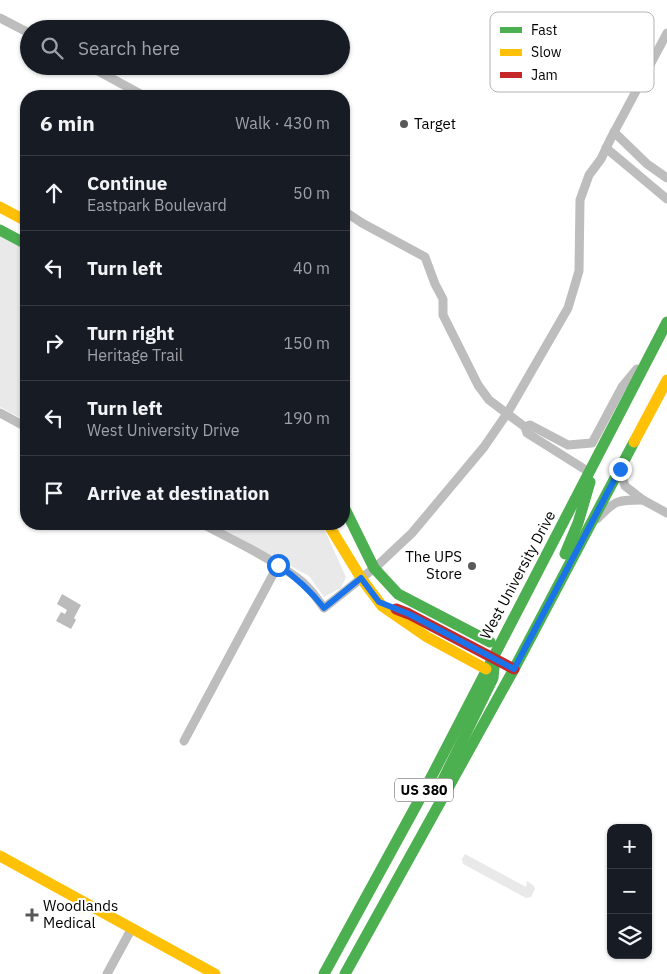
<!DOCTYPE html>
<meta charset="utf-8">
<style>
:root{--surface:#171b24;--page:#242831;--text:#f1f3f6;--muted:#9ea1a6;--line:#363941}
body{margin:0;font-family:"IBM Plex Sans",sans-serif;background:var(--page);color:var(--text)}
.controls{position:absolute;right:15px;bottom:15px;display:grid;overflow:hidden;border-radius:10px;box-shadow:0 1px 4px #0004}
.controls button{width:45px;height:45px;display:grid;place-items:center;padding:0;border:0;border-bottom:1px solid var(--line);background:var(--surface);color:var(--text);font:25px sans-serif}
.stop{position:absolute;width:15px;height:15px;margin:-11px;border:4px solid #1a73e8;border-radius:50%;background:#fff}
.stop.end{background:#1a73e8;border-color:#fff;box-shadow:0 1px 5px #0008}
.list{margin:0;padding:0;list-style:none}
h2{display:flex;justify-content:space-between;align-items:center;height:65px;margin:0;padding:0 20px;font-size:21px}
h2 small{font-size:16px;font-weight:400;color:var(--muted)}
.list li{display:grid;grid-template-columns:32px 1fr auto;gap:15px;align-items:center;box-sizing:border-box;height:75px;padding:0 20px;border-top:1px solid var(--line)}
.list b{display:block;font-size:19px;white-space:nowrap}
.list p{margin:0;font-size:16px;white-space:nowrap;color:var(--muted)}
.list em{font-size:16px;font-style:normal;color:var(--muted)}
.icon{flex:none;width:28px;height:28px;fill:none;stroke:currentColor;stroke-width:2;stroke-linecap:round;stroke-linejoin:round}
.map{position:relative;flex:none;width:667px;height:974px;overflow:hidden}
.search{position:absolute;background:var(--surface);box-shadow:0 1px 4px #0004;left:20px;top:20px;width:330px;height:55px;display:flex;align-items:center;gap:12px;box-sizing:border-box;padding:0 18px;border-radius:28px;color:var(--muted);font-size:19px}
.panel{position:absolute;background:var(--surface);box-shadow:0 1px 4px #0004;left:20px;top:90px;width:330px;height:440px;border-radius:20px}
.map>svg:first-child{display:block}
.green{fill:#e9e9e9}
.water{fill:#bbb}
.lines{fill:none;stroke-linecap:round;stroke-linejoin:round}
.street{stroke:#bdbdbd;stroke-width:9}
.fast{stroke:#4caf50;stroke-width:11}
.slow{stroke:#ffc107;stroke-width:11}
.jam{stroke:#c62828;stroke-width:11}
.route{stroke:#1a73e8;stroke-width:6}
.poi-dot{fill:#595959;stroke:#fff;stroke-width:2}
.labels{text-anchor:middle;stroke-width:4;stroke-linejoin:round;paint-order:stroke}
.shield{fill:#fff;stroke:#4c4c4c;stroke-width:1}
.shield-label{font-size:14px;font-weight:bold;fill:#000}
.poi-label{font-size:15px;fill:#000;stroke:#fff;text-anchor:start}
.street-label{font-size:15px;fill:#000;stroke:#fff}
.key{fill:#fff;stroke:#b2b2b2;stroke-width:1}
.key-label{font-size:14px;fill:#000}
</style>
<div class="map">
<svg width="667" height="974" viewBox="0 0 667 974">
<rect width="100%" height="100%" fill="#fff"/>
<g class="green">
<polygon points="0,235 26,250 26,421 0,407"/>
<polygon points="214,524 322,524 346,577 341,588 324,597 309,576"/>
<polygon points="465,854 526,887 527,881 534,886 535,889 531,897 526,898 463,864 462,859"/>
</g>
<polygon class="water" points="62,594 81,605 74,618 76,620 71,629 56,621 61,612 65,614 67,610 57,604"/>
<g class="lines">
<g class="street">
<polyline points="0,18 29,33"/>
<polyline points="89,66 144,96"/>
<polyline points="614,132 647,164 667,178"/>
<polyline points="606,148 667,199"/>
<polyline points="344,211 362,223 425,257 435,284 443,299 443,315 478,385 489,400 525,427 527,433 589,472"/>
<polyline points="0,413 26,427"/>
<polyline points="525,427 530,425 568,445 592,443 622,387 637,369"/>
<polyline points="620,470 625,486 643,500 667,513"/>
<path d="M597,519C615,500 617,500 643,500"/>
<path d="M203,524C234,541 268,556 296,577C308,585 316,597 324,608L378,565L412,533L484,447L508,412L568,308L579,271L580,200L589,175L601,159L611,138L667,33"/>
<polyline points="184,741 278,565"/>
<polyline points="107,974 132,928"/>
</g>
<g class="fast">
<polyline points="0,230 26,244"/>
<polyline points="344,507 374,568 398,594 490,642"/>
<polyline points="565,554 578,523 590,482"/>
<polyline points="441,784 493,678 494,668 492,658"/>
<polyline points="324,974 423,793 667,322"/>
<polyline points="345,974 514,669 634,442"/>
</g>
<g class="slow">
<polyline points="0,207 26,221"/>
<polyline points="634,442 667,380"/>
<polyline points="328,524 361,578 382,606 427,637 486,669"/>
<polyline points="0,856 215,974"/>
</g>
<polyline class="jam" points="396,609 409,614 514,669"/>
</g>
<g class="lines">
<path class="route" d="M278,565C297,578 310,590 324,608L361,578L379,602L409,614L514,669L620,469"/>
</g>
<g class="poi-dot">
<circle cx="404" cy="124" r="5"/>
<circle cx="472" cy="566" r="5"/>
<path d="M29.5 907.5h5v5h5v5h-5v5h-5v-5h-5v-5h5z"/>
</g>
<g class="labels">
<rect class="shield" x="395" y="778.5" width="58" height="23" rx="4"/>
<g class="shield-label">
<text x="424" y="795">US 380</text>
</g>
<g class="poi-label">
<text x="414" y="129">Target</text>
<text x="462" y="562" text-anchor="end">The UPS<tspan x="462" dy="17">Store</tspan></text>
<text x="43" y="911">Woodlands<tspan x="43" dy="17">Medical</tspan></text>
</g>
<g class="street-label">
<text transform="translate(518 575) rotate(-62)" y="5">West University Drive</text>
</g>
</g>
<rect x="490" y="12" width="164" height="80" rx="8" class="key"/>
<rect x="500" y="27" width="22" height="6" fill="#4caf50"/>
<rect x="500" y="49" width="22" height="7" fill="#ffc107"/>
<rect x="500" y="72" width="22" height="6" fill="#c62828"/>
<g class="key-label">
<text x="531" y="35">Fast</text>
<text x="531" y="57">Slow</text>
<text x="531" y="80">Jam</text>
</g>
</svg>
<div class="controls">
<button>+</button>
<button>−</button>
<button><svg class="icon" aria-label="layers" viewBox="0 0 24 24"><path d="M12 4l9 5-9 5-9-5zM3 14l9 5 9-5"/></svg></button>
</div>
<div class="stop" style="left:278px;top:565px"></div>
<div class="stop end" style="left:620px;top:469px"></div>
<div class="search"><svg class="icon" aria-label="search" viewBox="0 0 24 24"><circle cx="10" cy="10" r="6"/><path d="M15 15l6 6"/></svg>Search here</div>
<section class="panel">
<h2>6 min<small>Walk · 430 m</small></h2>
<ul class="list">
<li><svg class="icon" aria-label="ahead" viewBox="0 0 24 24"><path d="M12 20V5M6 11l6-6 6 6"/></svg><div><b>Continue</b><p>Eastpark Boulevard</p></div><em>50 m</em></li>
<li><svg class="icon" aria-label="left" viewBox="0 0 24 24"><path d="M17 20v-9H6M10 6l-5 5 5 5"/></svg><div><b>Turn left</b></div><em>40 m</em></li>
<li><svg class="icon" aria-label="right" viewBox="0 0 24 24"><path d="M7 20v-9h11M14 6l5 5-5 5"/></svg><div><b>Turn right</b><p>Heritage Trail</p></div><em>150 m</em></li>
<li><svg class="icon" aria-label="left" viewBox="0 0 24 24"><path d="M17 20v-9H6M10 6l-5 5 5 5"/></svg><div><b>Turn left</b><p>West University Drive</p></div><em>190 m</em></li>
<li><svg class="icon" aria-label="arrive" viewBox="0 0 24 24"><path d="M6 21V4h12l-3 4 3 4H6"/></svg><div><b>Arrive at destination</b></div></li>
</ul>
</section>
</div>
